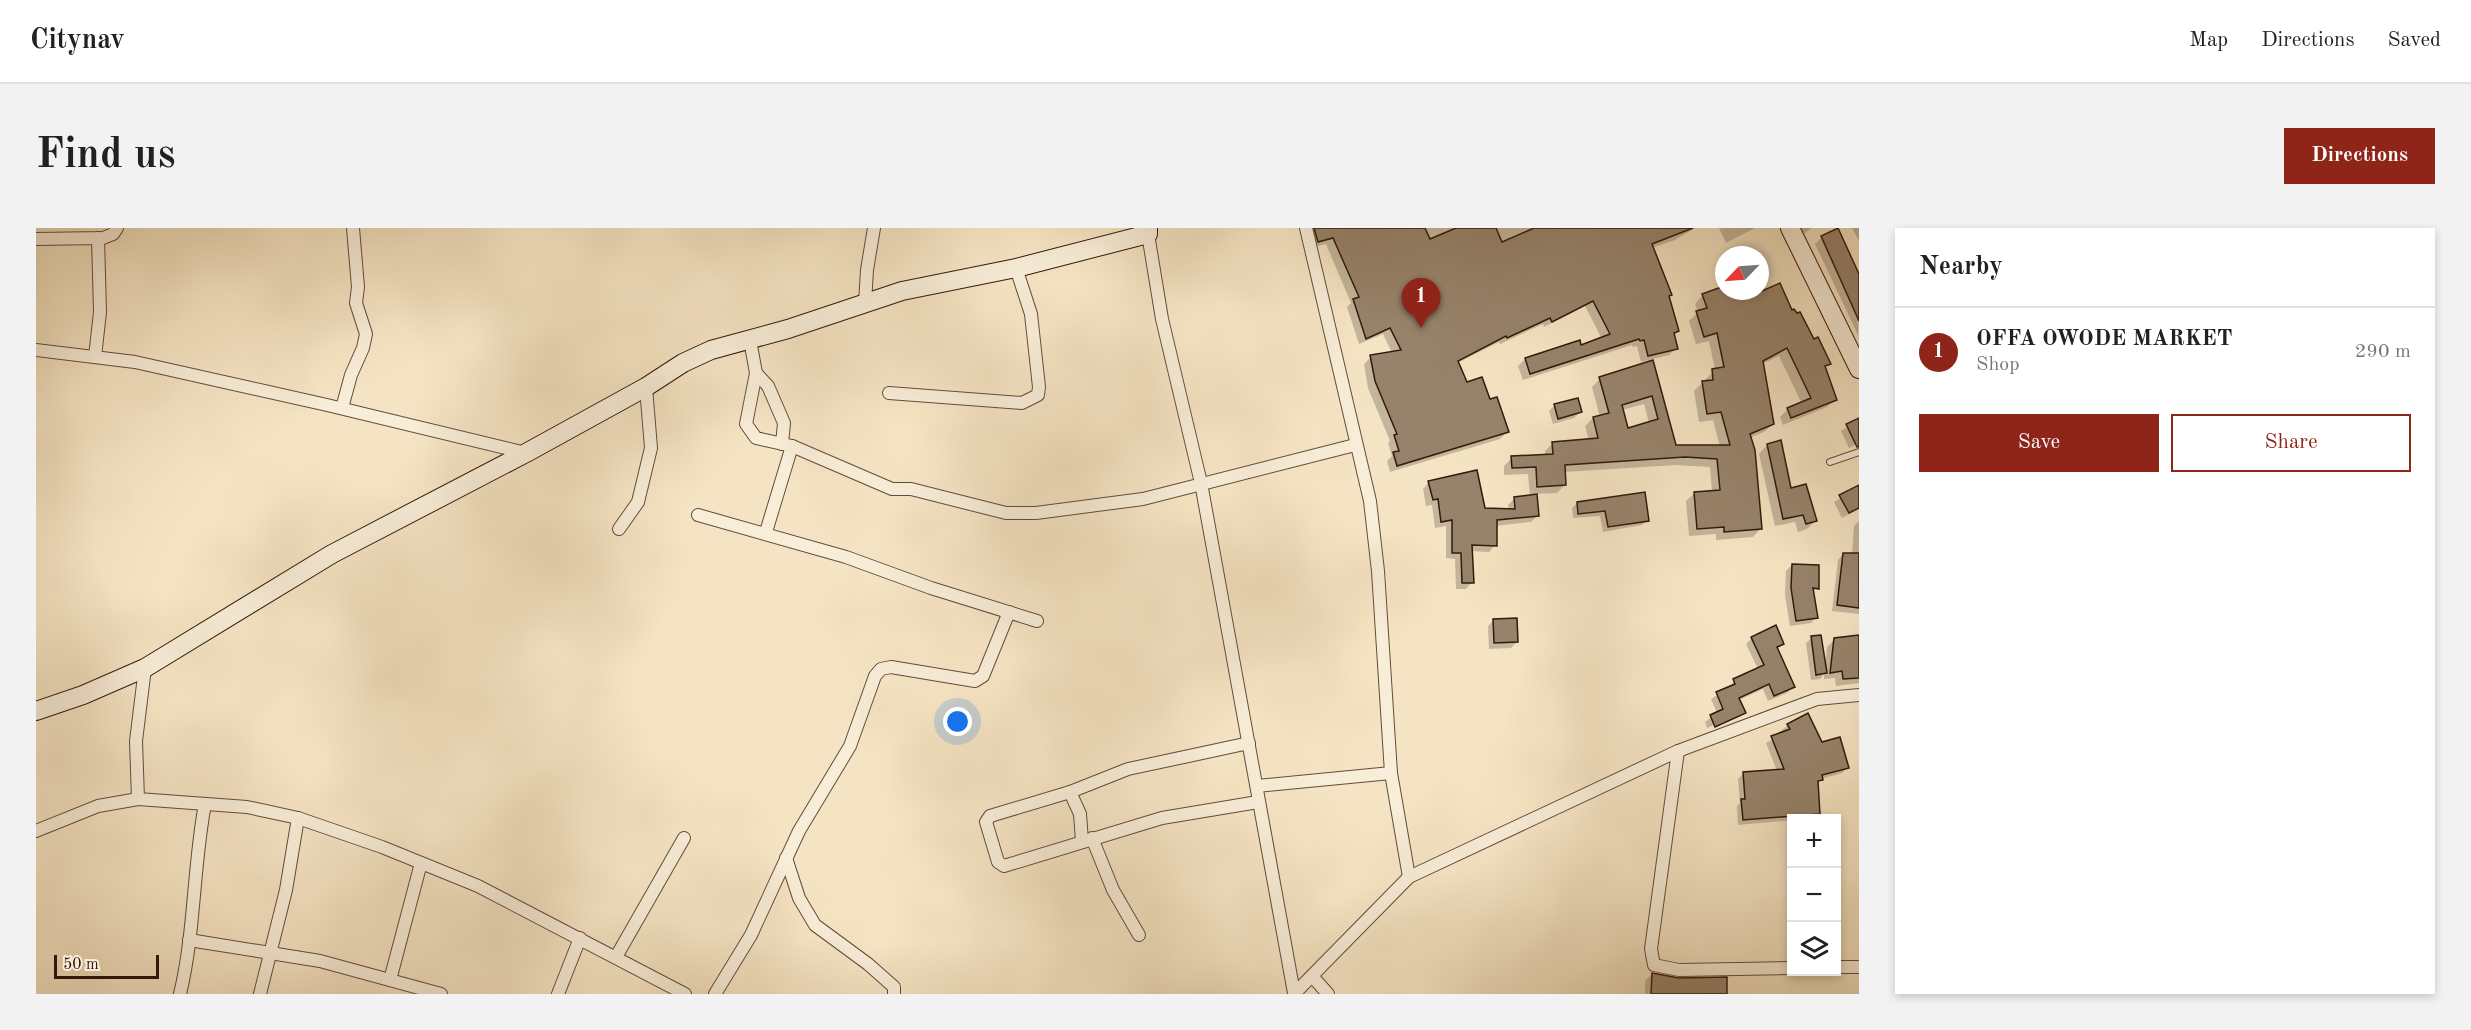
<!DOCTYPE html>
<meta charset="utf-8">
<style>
:root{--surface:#fff;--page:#f2f2f2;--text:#202124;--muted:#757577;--line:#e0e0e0;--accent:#8f2418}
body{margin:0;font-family:"Old Standard TT",serif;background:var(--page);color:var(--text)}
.controls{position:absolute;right:18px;bottom:18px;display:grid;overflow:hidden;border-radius:0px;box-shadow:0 3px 9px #0003}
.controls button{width:54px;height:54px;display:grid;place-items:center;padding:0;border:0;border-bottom:2px solid var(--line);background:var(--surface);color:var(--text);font:30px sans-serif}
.compass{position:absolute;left:1679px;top:18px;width:54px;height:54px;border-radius:50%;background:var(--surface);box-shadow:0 3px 9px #0003;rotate:245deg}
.scale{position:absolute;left:18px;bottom:15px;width:105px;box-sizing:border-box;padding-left:6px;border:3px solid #32190b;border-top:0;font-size:16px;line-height:21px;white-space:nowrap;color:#32190b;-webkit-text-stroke:4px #f8edd8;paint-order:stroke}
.you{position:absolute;left:922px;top:494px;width:21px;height:21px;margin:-15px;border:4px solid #fff;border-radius:50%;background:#1a73e8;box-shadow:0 0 0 9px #1a73e833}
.badge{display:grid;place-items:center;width:39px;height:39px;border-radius:50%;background:var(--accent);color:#fff;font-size:20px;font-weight:700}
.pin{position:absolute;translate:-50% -50px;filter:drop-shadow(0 2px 3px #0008)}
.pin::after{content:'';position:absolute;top:32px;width:21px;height:18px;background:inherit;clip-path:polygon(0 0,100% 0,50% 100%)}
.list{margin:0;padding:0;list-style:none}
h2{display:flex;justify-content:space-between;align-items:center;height:78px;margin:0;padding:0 24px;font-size:26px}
h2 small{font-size:20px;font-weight:400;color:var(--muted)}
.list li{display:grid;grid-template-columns:39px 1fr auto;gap:18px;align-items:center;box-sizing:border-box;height:90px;padding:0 24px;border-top:2px solid var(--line)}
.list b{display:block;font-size:22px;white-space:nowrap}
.list p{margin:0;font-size:20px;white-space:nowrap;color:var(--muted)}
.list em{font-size:20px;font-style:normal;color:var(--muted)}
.actions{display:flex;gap:12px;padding:18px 24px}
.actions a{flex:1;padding:14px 0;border:2px solid var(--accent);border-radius:0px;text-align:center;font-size:21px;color:var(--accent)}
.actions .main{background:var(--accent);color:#fff}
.icon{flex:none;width:33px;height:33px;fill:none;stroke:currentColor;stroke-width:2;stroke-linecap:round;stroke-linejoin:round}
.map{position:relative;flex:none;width:1823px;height:766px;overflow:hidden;border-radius:0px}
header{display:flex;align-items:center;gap:36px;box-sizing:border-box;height:84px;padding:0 30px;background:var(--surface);border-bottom:2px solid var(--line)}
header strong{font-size:28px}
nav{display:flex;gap:33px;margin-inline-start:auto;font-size:21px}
.intro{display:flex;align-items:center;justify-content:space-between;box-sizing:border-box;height:144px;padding:0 36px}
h1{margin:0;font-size:42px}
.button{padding:15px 27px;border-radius:0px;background:var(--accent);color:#fff;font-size:21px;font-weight:700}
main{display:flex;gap:36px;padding:0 36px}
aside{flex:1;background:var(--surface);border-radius:0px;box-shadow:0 3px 9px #0003}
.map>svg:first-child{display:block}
.shadow{fill:#0003;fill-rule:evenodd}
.building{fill:#97836b;stroke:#32190b;stroke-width:1.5;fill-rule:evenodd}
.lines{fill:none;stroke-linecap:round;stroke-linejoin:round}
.lane-casing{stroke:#634c39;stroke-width:8}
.street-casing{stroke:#634c39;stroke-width:14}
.secondary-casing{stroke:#32190b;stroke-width:20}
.lane{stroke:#f8edd8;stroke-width:6}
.street{stroke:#f8edd8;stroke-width:12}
.secondary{stroke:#f8edd8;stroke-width:18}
</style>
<header>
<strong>Citynav</strong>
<nav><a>Map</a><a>Directions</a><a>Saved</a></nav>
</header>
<div class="intro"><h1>Find us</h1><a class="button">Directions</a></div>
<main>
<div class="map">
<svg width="1823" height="766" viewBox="0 0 1823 766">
<rect width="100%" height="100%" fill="#f5e4c3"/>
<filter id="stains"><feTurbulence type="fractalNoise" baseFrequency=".00333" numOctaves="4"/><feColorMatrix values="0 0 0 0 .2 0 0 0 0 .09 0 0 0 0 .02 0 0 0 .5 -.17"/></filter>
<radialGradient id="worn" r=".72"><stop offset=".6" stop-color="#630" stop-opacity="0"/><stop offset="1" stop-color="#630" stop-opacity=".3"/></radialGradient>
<g class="shadow">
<polygon points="1266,0 1659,0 1639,12 1616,20 1642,103 1637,108 1640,120 1633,127 1605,134 1601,118 1597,119 1596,117 1487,152 1482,138 1489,131 1566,111 1549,78 1508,99 1507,96 1464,116 1463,114 1421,135 1430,156 1453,173 1471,204 1464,211 1354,244 1351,233 1356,228 1352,215 1354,213 1332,160 1328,136 1335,129 1356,125 1347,106 1323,116 1311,79 1315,75 1290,16 1275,20"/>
<polygon points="1683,0 1719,0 1690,15"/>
<polygon points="1759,0 1776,0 1764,8"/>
<polygon points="1816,0 1823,0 1823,13"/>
<polygon points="1786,9 1823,50 1822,107 1779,16"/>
<path d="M1688,60V63H1708L1755,85L1793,135L1788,140L1799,171L1791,179L1747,197L1744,189L1752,181L1766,176L1743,128L1726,136L1737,196L1728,204L1713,210L1725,300L1717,309L1680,312V306L1653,308L1650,273L1659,265L1676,264L1674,239L1640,237L1528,244L1529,257L1521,265L1499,266L1502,287L1495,294L1459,298V317L1453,324L1435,323L1436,354L1430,361H1420L1419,331L1410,330V298L1399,300L1396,277L1390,278L1387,261L1393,254L1448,282H1473L1472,277L1479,270L1494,269L1492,246L1468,247V238L1476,230L1509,228V223L1517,215L1553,213L1549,198L1557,190L1564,189L1556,159L1564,151L1616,134L1639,218L1684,219L1677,192L1663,194L1658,163L1679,142L1673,113L1660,116L1653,93L1662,84L1659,76L1667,67ZM1608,176L1613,195L1590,201L1586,182Z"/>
<polygon points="1519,177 1544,184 1538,190 1517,196 1513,183"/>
<polygon points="1823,192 1823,215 1813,220 1805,203"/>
<polygon points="1731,217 1754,262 1779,293 1771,301 1762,304 1759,294 1739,298 1723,226"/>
<polygon points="1823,259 1823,281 1806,290 1798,274"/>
<polygon points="1541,275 1611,292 1606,297 1567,304 1564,288 1537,290 1536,280"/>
<polygon points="1823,293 1823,386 1796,383 1802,332 1807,326 1816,326 1818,298"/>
<polygon points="1756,337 1781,360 1777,364 1780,389 1775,395 1754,398 1749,367 1750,343"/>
<polygon points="1458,392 1481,414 1475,420 1453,421 1452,398"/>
<polygon points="1823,409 1823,455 1800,458 1799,450 1788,451 1788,446 1784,451 1775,452 1770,415 1776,410 1789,438 1791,419 1798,412"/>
<polygon points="1716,410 1746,416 1741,422 1757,459 1751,465 1732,473 1727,461 1703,472 1708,485 1703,489 1703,486 1671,500 1669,494 1681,485 1675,471 1693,460 1698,453 1722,441 1710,416"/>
<polygon points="1752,497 1785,516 1811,540 1806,545 1785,551 1781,556 1783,590 1702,597 1701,578 1704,575 1702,551 1707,546 1741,543 1730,515 1748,505 1746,502"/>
<polygon points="1756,649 1756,685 1752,652"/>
<polygon points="1616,746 1690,766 1609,766 1609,753"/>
</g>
<g class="building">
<polygon points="1278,0 1389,0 1394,11 1420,0 1460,0 1466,14 1498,0 1657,0 1616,16 1636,67 1633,68 1643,103 1638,105 1642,121 1612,128 1608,112 1604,113 1603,111 1494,146 1489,130 1544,112 1545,117 1574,106 1557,73 1516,94 1514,90 1471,110 1470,108 1422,133 1431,154 1446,149 1454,171 1461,169 1473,204 1361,238 1357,224 1363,223 1358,207 1361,206 1339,153 1334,127 1365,122 1354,100 1330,111 1317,71 1323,69 1297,10 1282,14"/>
<polygon points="1802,0 1823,46 1823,93 1785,8"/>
<path d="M1744,55L1756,82L1758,81L1761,85L1764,84L1778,111L1782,109L1795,136L1789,138L1801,172L1755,190L1751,180L1775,170L1751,120L1727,133L1738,196L1714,206L1719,222L1726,301L1688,304V299L1661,301L1658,264L1684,262L1681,231L1649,229L1529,237L1530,257L1501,259L1500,239L1476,240L1475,228L1517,226L1516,214L1562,210L1557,189L1573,185L1563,149L1617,132L1640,217H1694L1685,184L1671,186L1666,153L1677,152L1676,141L1688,139L1681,105L1668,109L1660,83L1671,80L1666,66L1688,58V63H1726ZM1616,168L1622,191L1592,200L1586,177Z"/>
<polygon points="1542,170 1546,184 1522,191 1518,176"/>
<polygon points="1823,190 1823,219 1821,219 1810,196"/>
<polygon points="1745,212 1755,260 1770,256 1781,293 1770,296 1767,287 1747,291 1731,216"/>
<polygon points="1441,242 1449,280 1479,281 1478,269 1501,266 1503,288 1461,292 1461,318 1436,317 1438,355 1426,355 1425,325 1416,325 1416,292 1405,294 1402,271 1397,272 1392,253"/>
<polygon points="1823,257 1823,280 1813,285 1803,267"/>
<polygon points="1609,264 1613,293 1572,299 1569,283 1542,286 1541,274"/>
<polygon points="1807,325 1823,325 1823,380 1801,377"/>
<polygon points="1756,336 1783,337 1783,361 1777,360 1782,390 1760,393 1755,360"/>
<polygon points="1481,390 1482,414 1458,415 1457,391"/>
<polygon points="1740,397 1748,416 1741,419 1759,459 1738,468 1733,456 1703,470 1710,485 1679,499 1674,487 1687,481 1680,464 1699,456 1697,451 1728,437 1715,409"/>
<polygon points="1785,407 1791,445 1780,447 1775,408"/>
<polygon points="1823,407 1823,450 1807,451 1806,443 1794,445 1798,410"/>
<polygon points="1772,485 1786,514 1804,509 1813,540 1786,547 1787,552 1782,553 1784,586 1707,592 1705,571 1709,571 1707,544 1748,541 1735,508 1754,501 1751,496"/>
<polygon points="1616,745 1643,750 1691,749 1691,766 1615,766"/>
</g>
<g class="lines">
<g class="lane-casing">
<polyline id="lane" points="1794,234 1823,224"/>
</g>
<g class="street-casing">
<g id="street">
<polyline points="1270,0 1334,273 1342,343 1355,545 1373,649"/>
<polyline points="1112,6 1126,91 1165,255 1258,765"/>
<polyline points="0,11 67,10 77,6 81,0"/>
<polyline points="829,75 831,42 838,0"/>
<polyline points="714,112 720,145 732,158 748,195 746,216"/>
<polyline points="0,122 99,134 291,177 490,225"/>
<polyline points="59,129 64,84 62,10"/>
<polyline points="720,145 710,196 720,210 756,218 856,261 875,261 970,285 1000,285 1107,271 1319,217"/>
<polyline points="853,165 986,175 1002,167 1003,159 995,86 980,40"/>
<polyline points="306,180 315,147 327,120 330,106 320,75 322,59 317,0"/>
<polyline points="662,287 810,329 895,360 1001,393"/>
<polyline points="583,301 602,274 615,220 610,159"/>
<polyline points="730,304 756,218"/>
<polyline points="109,440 100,513 102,571 211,579 262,590 346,619 442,658 649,766"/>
<polyline points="1213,515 1092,541 1034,564 954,588 950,594 962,634 968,638 1126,590 1222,574"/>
<polyline points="1642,523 1615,721 1618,737 1643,742 1756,740"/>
<polyline points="1221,558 1355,545"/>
<polyline points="1034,564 1044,586 1046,613"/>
<polyline points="0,603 62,578 102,571"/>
<polyline points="1056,610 1077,662 1103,707"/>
<polyline points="750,630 763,670 779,697 832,736 858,759 858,766"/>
<polyline points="153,712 284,733 405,766"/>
<polyline points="580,729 648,610"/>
<polyline points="1800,739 1823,739"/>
<polyline points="1276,748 1292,766"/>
<polyline points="354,752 385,635"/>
<path d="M144,766C159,704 157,639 169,576"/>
<polyline points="224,766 250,662 262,590"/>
<polyline points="522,766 544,710"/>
<polyline points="679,766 715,707 763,603 814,518 839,448 845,441 855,439 939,453 947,448 973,384"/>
<polyline points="1258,766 1373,649 1642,523 1781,471 1823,467"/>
</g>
</g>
<g class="secondary-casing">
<g id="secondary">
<polyline points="1754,0 1823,141"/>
<polyline points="0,483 47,467 109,440 296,326 490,225 610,159 647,135 675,122 752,101 866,63 980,40 1112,6 1112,0"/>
</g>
</g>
<use href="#lane" class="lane"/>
<use href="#street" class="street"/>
<use href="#secondary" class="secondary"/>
</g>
<rect width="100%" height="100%" filter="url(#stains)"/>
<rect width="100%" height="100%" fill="url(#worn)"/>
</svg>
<div class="controls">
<button>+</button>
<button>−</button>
<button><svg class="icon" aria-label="layers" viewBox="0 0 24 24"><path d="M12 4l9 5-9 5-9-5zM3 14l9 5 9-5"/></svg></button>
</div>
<svg class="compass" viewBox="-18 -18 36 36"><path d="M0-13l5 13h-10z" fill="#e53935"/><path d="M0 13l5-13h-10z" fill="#757577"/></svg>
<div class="scale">50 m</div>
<div class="you"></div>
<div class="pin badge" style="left:1385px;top:100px">1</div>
</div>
<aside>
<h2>Nearby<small></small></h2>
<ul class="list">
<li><span class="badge">1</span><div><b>OFFA OWODE MARKET</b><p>Shop</p></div><em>290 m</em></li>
</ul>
<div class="actions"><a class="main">Save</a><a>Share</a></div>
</aside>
</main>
